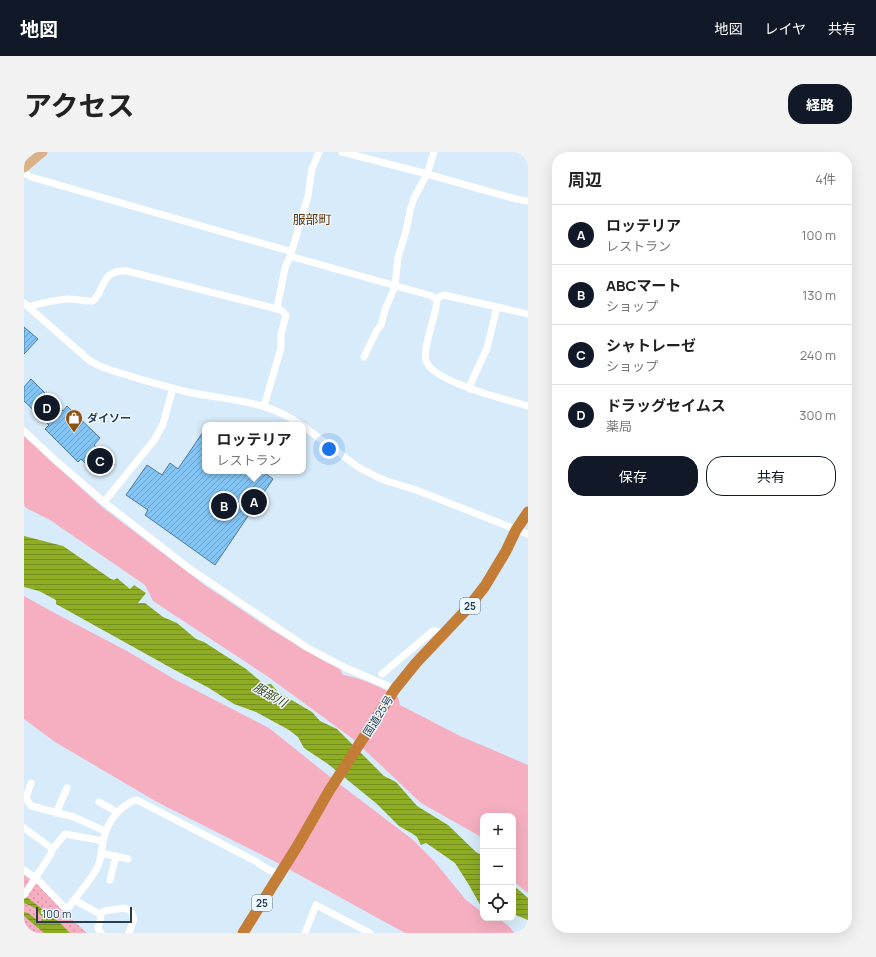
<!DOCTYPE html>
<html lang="ja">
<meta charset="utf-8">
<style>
:root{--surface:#fff;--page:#f2f2f2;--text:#222;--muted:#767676;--line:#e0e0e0;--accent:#111827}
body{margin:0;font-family:Manrope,"Noto Sans JP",sans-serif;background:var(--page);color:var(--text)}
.controls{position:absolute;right:12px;bottom:12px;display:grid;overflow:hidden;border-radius:8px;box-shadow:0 4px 16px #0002}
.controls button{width:36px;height:36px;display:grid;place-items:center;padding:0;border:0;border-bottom:1px solid var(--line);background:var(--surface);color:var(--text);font:20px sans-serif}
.scale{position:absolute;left:12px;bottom:10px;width:96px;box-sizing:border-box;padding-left:4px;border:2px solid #283c4b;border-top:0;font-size:11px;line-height:14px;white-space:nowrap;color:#283c4b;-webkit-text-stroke:3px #edf7fe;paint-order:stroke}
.you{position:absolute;left:305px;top:297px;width:14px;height:14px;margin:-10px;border:3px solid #fff;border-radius:50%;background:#1a73e8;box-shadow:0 0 0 6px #1a73e833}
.badge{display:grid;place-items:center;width:26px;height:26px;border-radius:50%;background:var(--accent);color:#fff;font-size:13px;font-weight:700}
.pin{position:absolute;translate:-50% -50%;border:2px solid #fff;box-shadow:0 1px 4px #0006}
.popup{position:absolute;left:178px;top:270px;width:104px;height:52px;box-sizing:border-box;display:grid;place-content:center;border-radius:8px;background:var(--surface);filter:drop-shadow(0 1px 3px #0005);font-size:13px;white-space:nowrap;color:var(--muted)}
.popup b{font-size:15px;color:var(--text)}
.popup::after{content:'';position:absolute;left:50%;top:100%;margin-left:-8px;border:8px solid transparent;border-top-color:var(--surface)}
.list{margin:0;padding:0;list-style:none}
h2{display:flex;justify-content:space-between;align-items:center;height:52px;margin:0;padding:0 16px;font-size:17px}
h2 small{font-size:13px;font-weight:400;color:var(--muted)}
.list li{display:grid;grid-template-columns:26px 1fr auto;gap:12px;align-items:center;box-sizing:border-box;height:60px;padding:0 16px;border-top:1px solid var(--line)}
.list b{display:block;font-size:15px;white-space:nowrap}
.list p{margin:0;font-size:13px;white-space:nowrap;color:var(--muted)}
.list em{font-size:13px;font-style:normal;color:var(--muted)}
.actions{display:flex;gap:8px;padding:12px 16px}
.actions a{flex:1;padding:9px 0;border:1px solid var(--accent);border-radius:16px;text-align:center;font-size:14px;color:var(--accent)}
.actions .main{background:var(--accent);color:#fff}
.icon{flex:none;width:22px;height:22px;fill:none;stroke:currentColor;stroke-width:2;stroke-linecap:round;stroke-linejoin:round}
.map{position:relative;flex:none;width:504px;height:781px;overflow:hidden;border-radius:16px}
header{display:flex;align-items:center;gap:24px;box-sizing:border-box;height:56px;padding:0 20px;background:var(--accent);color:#fff}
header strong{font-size:19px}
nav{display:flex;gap:22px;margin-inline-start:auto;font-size:14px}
.intro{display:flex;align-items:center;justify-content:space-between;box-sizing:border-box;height:96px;padding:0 24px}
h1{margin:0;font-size:28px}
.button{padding:10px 18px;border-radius:16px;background:var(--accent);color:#fff;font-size:14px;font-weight:700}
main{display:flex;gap:24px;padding:0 24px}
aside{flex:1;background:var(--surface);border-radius:16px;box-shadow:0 4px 16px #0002}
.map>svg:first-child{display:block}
.grass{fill:#f5afc1}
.park{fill:url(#park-dots)}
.water{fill:url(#water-rules)}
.building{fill:url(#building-hatch);stroke:#4d7b9e}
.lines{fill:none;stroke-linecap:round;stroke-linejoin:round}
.minor{stroke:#fff;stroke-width:7}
.major{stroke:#dcb187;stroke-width:9}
.highway{stroke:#c47d37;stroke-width:11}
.labels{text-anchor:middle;stroke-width:3;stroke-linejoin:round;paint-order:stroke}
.shield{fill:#edf7fe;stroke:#637481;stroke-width:1}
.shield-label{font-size:10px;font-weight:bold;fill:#283c4b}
.poi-label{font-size:11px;font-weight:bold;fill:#283c4b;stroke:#edf7fe;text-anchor:start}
.street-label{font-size:11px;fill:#283c4b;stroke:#edf7fe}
.water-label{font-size:12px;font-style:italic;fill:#35410d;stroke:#edf7fe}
.quarter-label{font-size:13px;fill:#61380c;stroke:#edf7fe}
</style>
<header>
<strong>地図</strong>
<nav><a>地図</a><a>レイヤ</a><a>共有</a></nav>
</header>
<div class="intro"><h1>アクセス</h1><a class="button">経路</a></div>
<main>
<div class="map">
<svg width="504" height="781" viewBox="0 0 504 781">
<defs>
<pattern id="park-dots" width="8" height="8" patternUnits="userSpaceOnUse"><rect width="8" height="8" fill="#f5afc1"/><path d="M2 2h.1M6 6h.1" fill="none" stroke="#d297a7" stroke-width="1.8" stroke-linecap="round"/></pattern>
<pattern id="water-rules" width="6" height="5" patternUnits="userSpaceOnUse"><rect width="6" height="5" fill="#8eac24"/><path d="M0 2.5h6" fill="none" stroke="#748d21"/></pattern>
<pattern id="building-hatch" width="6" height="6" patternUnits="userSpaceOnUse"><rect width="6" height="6" fill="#85c5f5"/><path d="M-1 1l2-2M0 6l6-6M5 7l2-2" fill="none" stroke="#6da1c8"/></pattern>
</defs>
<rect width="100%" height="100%" fill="#d7ebfa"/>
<g class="grass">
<path d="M0,284L78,355L182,434L248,478L298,508L316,517L319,523C338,526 357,535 374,545L376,553L436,584L504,613V741L489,729V664H459V686L397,651L329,587L243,524L129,449L121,433L26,368L2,356L0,353Z"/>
<path d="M0,444L25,458L103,499L150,527L245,576L305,624L389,688L410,709L442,748L459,761V766C475,766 481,768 490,781H381L250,709L133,650L31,590L0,567Z"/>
</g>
<polygon class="park" points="0,723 16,734 43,763 63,781 0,781"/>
<g class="water">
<polygon points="0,384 39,394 87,427 90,428 93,426 106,437 110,433 122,441 114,451 121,451 139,465 153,471 172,487 180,490 222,517 241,533 247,532 254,540 288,560 296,569 313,577 360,624 372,630 393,654 424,673 452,700 459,704 459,758 445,733 431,711 408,695 402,691 397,693 393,685 389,682 375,674 353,652 304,612 280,596 274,585 265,578 232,560 210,552 185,536 149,517 32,452 32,448 15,439 0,435"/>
<polygon points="489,733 504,746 504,768 489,762"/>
<polygon points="0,743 34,769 46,781 20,781 0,764 0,760 4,761 16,770 19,766 11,756 0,751"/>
</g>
<g class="building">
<polygon points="0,175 14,187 0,202"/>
<polygon points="7,227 39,259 43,254 76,286 70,293 91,312 84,321 78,315 72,321 57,307 54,310 21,277 25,273 0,249 0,235"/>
<polygon points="181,277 181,319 238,319 249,327 191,413 121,363 124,358 102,343 123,313 138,323 146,311 154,317"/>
</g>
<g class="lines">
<g class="minor">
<polyline points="318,0 403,22 492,47 504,49"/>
<path d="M0,21L7,25L265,99L269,105L408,144L411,146L413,149C412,164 398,197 402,209C409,230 483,248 504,254"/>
<polyline points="413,147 417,144 420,143 504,162"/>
<path d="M0,151L66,209L78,215C92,220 106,224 119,228C134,232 149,237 164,240C205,249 242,247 277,273"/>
<path d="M4,155C17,151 30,148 44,147C50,147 66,150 69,149C72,147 73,144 75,141C82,126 84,118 103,119L257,158L262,163L257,182V196L240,254"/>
<polyline points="253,156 261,116 267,102 284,44 288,17 295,0"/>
<polyline points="340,205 353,178 357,173 361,158 371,134 374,105 382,79 386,59 390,46 403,22 410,0"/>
<polyline points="446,237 447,231 463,196 473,155"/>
<polyline points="279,274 334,315 353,325 363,329 392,338 504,382"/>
<polyline points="0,279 31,308 80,350 166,417 282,495 322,516 371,537"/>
<polyline points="80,350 131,287 139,272 149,236"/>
<polyline points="358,522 409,479 416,480 420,482"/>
<polyline points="7,631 2,646 7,654 50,665 81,679"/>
<polyline points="75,650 93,660"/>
<polyline points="32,661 43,636"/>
<polyline points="0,676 26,695 28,698"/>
<polyline points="77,701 104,707"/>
<path d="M0,718L12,726L40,755H45C54,741 67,729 74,714C77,706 78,697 79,689"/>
<polyline points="86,728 92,704"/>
<path d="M0,743L27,702L28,698L41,682L79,689C82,675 87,665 98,656C103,652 107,649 113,648L231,709L245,718L255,723"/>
<polyline points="50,748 76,762"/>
<polyline points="76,762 80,759 100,756 107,759 110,767 105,781"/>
<polyline points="76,762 77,765 74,776 77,781"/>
<polyline points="281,781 292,753 346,781"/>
</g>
<polyline class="major" points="0,16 19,0"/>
<polyline class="highway" points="219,781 274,693 305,639 371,537 392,511 443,457 461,434 482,399 492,378 504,360"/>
</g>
<defs>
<g id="shop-pin" transform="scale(0.9)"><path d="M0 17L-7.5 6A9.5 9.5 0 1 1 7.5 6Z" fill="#8e5310" stroke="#edf7fe"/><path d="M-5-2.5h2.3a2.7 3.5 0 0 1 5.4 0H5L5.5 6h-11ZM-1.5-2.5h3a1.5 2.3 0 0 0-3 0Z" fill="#fff"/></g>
</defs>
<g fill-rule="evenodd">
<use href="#shop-pin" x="50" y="266"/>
</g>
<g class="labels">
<g class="shield">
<rect x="436" y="446" width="20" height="16" rx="3"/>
<rect x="228" y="743" width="20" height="16" rx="3"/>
</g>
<g class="shield-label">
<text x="446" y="458">25</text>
<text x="238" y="755">25</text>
</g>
<g class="poi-label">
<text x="63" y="270">ダイソー</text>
</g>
<g class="street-label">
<text transform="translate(354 564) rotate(-58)" y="4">国道25号</text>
</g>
<g class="water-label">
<text transform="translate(246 543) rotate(30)" y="4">服部川</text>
</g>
<g class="quarter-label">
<text x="288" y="72">服部町</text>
</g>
</g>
</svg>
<div class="controls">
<button>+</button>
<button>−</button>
<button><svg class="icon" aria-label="locate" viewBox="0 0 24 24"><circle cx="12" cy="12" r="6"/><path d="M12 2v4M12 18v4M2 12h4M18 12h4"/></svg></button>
</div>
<div class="scale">100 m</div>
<div class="you"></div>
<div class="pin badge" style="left:230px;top:350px">A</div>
<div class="popup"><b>ロッテリア</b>レストラン</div>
<div class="pin badge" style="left:200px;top:354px">B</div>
<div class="pin badge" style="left:76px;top:309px">C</div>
<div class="pin badge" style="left:23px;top:256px">D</div>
</div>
<aside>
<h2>周辺<small>4件</small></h2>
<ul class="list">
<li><span class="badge">A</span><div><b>ロッテリア</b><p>レストラン</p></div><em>100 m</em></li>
<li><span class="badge">B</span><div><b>ABCマート</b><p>ショップ</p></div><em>130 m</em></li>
<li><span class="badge">C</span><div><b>シャトレーゼ</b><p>ショップ</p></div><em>240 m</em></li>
<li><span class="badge">D</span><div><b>ドラッグセイムス</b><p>薬局</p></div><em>300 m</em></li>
</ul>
<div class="actions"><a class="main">保存</a><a>共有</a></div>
</aside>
</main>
